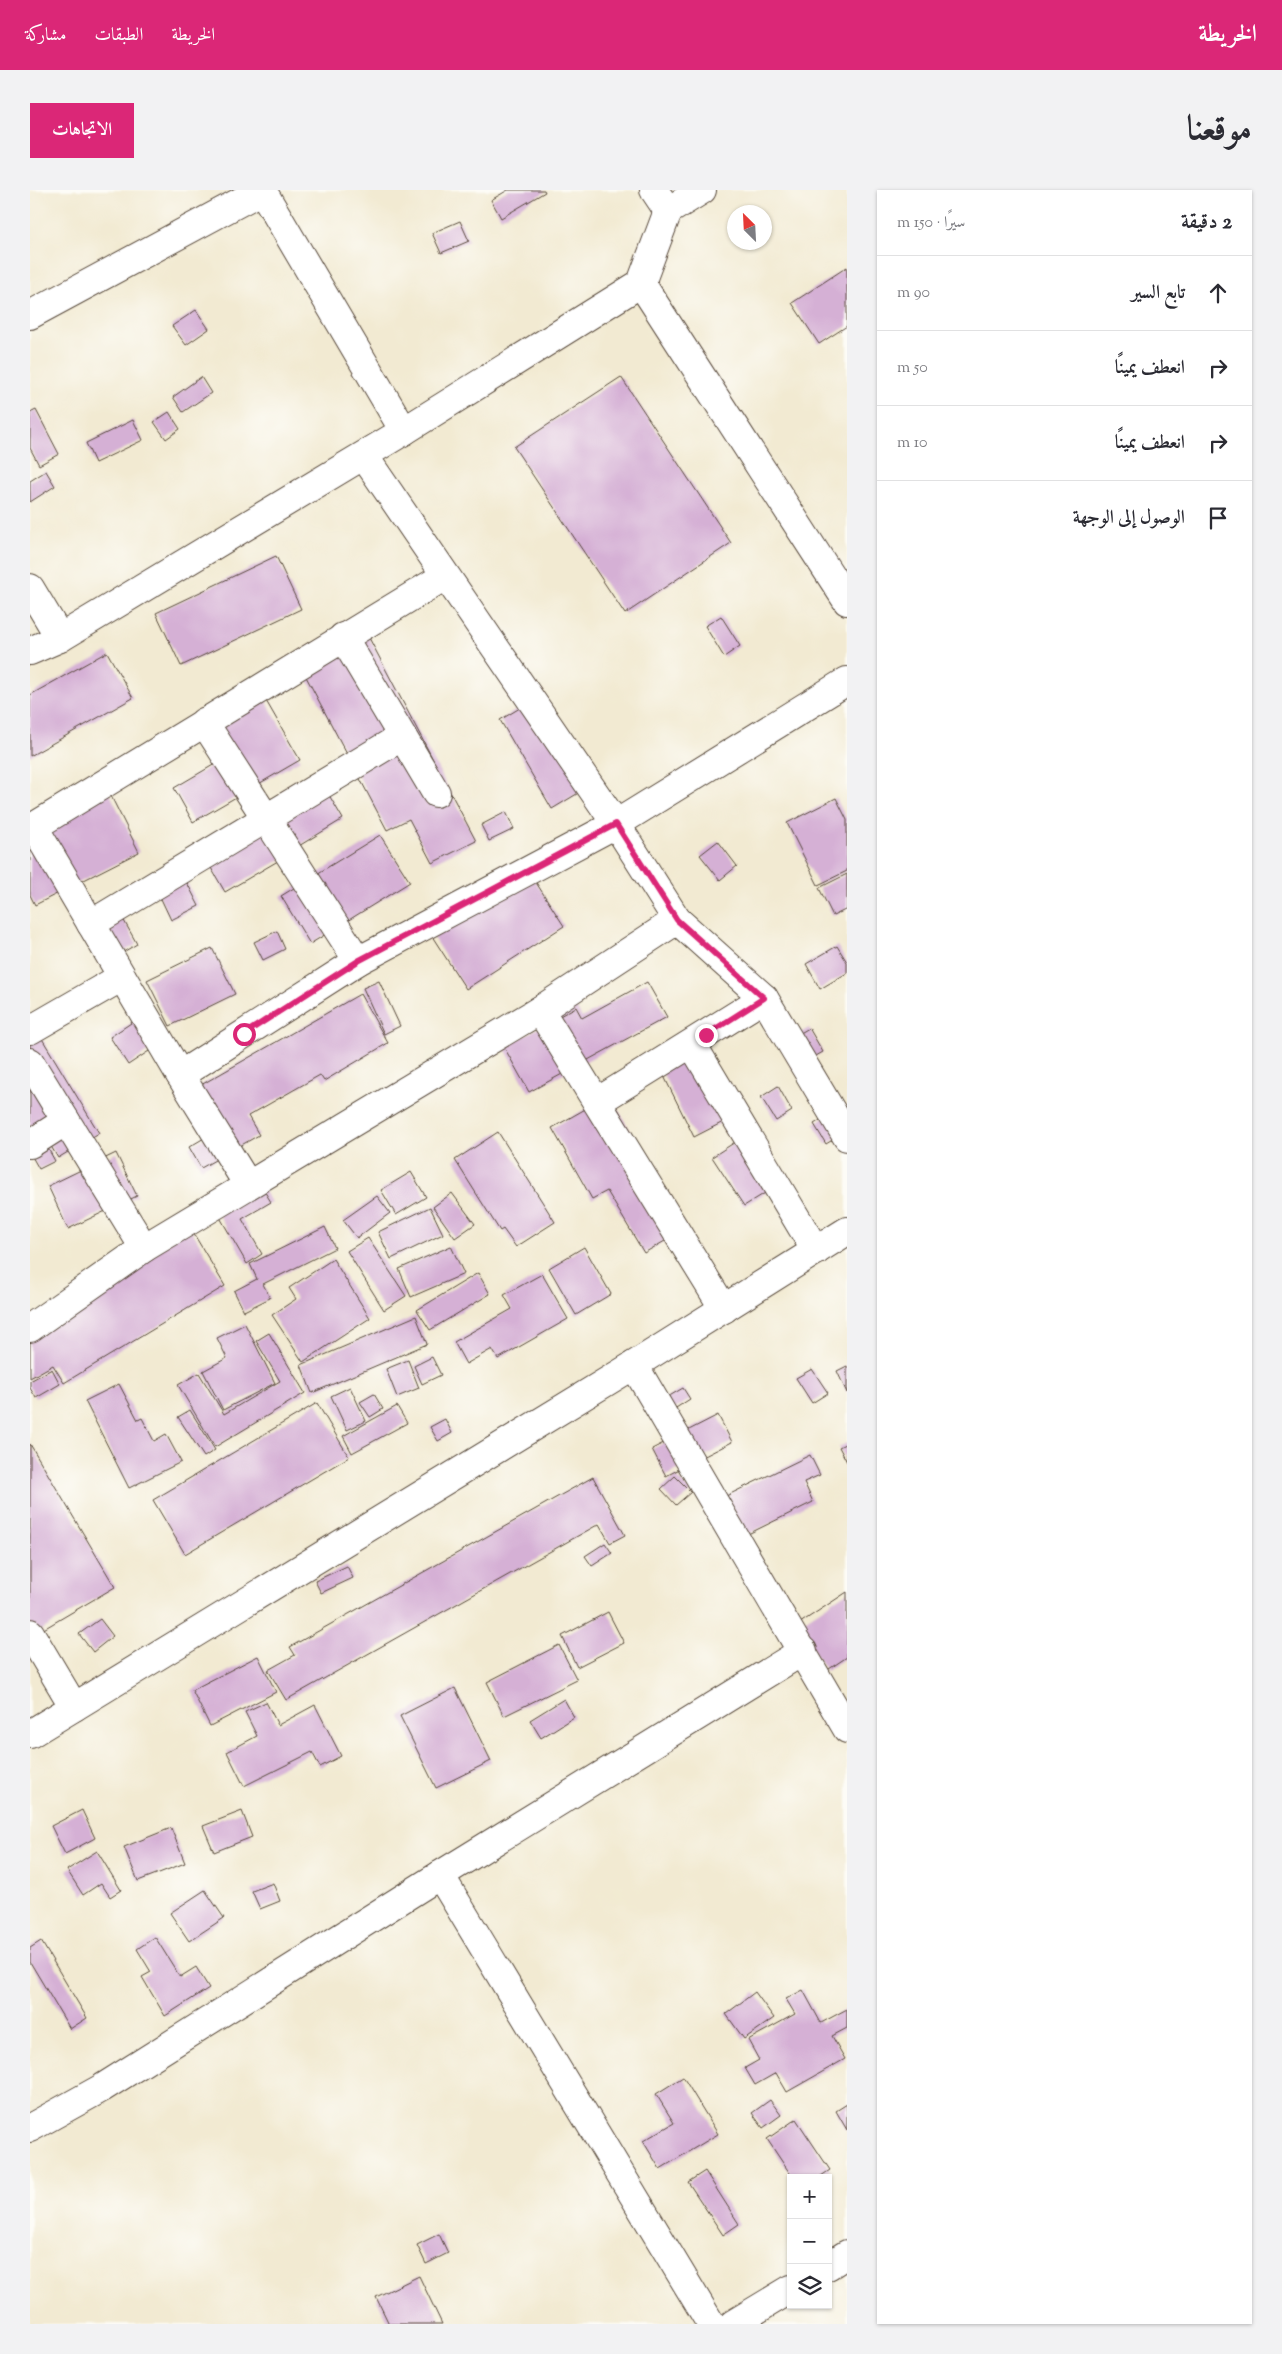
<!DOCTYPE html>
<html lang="ar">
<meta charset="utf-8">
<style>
:root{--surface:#fff;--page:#f2f2f3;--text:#2b2b33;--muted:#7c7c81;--line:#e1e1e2;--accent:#db2777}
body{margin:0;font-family:"Sorts Mill Goudy",Amiri,serif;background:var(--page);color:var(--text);direction:rtl}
.controls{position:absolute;right:15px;bottom:15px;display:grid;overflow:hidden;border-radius:0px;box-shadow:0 1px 4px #0004}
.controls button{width:45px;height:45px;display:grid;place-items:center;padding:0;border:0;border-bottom:1px solid var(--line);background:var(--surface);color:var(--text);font:25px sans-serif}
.compass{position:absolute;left:697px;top:15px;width:45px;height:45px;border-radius:50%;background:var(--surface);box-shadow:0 1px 4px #0004;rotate:336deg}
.stop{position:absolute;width:15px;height:15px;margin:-11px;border:4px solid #db2777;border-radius:50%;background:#fff}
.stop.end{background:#db2777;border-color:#fff;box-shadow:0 1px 5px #0008}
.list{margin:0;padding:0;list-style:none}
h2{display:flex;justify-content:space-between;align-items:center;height:65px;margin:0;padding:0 20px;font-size:21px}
h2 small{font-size:16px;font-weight:400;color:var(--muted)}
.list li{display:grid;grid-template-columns:32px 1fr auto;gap:15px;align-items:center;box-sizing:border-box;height:75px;padding:0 20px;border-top:1px solid var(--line)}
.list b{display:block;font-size:19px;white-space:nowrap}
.list em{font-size:16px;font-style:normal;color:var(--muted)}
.icon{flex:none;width:28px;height:28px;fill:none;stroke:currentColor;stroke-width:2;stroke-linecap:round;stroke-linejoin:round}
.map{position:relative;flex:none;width:817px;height:2134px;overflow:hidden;direction:ltr;border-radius:0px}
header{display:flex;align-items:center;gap:30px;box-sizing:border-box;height:70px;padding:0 25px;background:var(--accent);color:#fff}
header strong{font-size:24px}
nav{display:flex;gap:28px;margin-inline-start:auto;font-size:18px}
.intro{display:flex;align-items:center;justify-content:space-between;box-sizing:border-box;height:120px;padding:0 30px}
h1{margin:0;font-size:35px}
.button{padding:12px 22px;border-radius:0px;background:var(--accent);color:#fff;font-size:18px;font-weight:700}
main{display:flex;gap:30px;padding:0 30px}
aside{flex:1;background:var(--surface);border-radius:0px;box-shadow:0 1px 4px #0004}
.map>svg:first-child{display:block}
.building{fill:#d5b0d5}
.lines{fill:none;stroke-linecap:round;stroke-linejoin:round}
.minor-casing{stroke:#564739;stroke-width:30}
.major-casing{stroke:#564739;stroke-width:30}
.minor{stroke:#fff;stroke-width:28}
.major{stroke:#fff;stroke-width:28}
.route{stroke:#db2777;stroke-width:6}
</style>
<header>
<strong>الخريطة</strong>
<nav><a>الخريطة</a><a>الطبقات</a><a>مشاركة</a></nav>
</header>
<div class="intro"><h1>موقعنا</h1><a class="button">الاتجاهات</a></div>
<main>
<aside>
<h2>2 دقيقة<small>سيرًا · 150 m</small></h2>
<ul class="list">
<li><svg class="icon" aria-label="ahead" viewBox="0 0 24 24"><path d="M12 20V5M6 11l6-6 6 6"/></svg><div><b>تابع السير</b></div><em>90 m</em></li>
<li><svg class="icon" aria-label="right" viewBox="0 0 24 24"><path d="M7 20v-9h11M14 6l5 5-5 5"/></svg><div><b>انعطف يمينًا</b></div><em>50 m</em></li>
<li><svg class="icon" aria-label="right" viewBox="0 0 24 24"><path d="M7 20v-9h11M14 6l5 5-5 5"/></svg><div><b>انعطف يمينًا</b></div><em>10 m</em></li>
<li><svg class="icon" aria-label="arrive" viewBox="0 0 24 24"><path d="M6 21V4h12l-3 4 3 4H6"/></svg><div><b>الوصول إلى الوجهة</b></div></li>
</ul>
</aside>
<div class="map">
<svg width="817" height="2134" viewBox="0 0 817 2134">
<rect width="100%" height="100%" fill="#fdfcf7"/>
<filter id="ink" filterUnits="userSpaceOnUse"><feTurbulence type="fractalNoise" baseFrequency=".02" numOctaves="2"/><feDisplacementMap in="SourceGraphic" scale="10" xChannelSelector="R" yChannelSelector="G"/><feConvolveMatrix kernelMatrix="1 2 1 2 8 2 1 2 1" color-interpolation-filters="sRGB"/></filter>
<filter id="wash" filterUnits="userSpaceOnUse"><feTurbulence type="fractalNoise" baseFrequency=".0096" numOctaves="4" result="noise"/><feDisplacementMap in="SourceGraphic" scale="20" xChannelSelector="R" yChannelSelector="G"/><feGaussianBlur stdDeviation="1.12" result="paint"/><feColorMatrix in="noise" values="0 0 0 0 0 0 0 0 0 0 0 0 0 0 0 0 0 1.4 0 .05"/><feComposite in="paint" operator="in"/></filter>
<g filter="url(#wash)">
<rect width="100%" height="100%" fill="#f2ead2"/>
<g id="blocks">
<g class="building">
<polygon points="478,0 514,0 515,2 471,28 461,10"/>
<polygon points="430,31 439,51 411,63 402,43"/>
<polygon points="817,77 817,136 789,154 762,113"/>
<polygon points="166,120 179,139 156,155 142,136"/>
<polygon points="171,187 181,203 153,222 143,207"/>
<polygon points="591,187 701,353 595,424 484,257"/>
<polygon points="6,220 29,264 9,275 0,258 0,223"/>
<polygon points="139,222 150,239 136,249 124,232"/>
<polygon points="103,230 113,250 65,273 56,253"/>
<polygon points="16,281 25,296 0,312 0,291"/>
<polygon points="246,366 271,419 151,476 126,423"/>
<polygon points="691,426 710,456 694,467 675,436"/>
<polygon points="337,444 446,651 402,673 379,629 357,640 272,479"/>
<polygon points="77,462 103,508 0,566 0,505"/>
<polygon points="231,502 270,570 163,632 144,598 202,564 182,530"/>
<polygon points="513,504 565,593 522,619 470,530"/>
<polygon points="78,600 109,662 5,715 0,705 0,639"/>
<polygon points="296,600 313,629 259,662 241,634"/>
<polygon points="806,608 817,630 817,681 788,695 757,633"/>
<polygon points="476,622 484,639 459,651 451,635"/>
<polygon points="231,631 253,668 195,702 173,664"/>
<polygon points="350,645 380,692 280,754 251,706"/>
<polygon points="688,651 707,676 690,690 670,665"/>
<polygon points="496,677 534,736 436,799 398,740"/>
<polygon points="151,681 169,716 141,730 124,694"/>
<polygon points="817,684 817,719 803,726 789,698"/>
<polygon points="88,720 107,754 71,775 51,741"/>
<polygon points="247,741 255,759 233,770 224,752"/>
<polygon points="807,756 817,772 817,783 790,799 776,774"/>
<polygon points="182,758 205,804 140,836 117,790"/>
<polygon points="349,791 370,836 354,844 333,798"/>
<polygon points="617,792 637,827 499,902 474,857 546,817 552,828"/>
<polygon points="330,804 358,853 294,891 290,885 218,926 229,945 171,978 159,957 181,944 157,903"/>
<polygon points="107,829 125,857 98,875 80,847"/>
<polygon points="779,838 793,862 763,879 750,855"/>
<polygon points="8,842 69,943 28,968 7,933 0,937 0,846"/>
<polygon points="663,856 699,929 664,947 628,874"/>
<polygon points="748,896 762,921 746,931 731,907"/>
<polygon points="580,905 656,1039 614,1063 577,1001 562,1009 522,938"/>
<polygon points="814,915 817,919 817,941 796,954 784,934"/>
<polygon points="468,942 525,1032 486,1057 473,1039 470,1041 425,970"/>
<polygon points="713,947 745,997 714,1016 682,967"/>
<polygon points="15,953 25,971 9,979 0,963"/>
<polygon points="86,963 107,1006 38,1039 18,996"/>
<polygon points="381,982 396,1007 366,1025 351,1000"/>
<polygon points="233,999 241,1012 212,1029 232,1064 217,1074 188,1024"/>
<polygon points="422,1003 445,1034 425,1048 403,1017"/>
<polygon points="347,1006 360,1023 327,1048 313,1030"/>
<polygon points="400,1017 413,1044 361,1069 348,1042"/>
<polygon points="159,1036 195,1096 34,1193 23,1175 0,1188 0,1132"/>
<polygon points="295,1037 305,1058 233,1094 240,1108 214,1121 204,1101 227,1089 220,1074"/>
<polygon points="338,1048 376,1106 354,1120 317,1061"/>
<polygon points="421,1056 434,1084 381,1107 369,1079"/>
<polygon points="554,1057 581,1104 546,1125 519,1078"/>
<polygon points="303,1069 340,1128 273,1172 242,1125 266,1109 259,1098"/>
<polygon points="448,1083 460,1104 400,1140 387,1120"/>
<polygon points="512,1084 538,1129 468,1169 462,1159 436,1174 424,1152 482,1119 474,1105"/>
<polygon points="386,1126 397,1154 282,1203 271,1175"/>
<polygon points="215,1134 245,1193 193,1220 173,1181 197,1168 187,1148"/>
<polygon points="239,1143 275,1203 185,1257 148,1195 169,1183 194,1224 250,1191 226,1151"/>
<polygon points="402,1167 411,1185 392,1194 384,1176"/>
<polygon points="378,1170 389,1198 367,1207 356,1179"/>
<polygon points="817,1176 817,1203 807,1181"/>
<polygon points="22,1179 30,1194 6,1208 0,1198 0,1191"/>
<polygon points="782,1179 798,1203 782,1213 766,1188"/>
<polygon points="89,1194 108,1230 112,1228 124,1251 136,1244 151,1272 99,1298 55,1211"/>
<polygon points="320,1197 336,1231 317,1240 301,1206"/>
<polygon points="653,1198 660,1209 638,1223 631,1211"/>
<polygon points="344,1204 353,1219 340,1227 330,1212"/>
<polygon points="287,1213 319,1267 155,1364 123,1310"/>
<polygon points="367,1216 377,1233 322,1263 313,1246"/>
<polygon points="160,1220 185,1260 174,1267 148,1227"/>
<polygon points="688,1225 702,1252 636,1286 622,1259"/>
<polygon points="415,1229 422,1243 408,1251 400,1237"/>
<polygon points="817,1253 817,1272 809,1257"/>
<polygon points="0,1254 85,1397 0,1447"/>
<polygon points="780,1265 790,1285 774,1292 783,1312 714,1346 694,1307"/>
<polygon points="645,1286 661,1302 646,1315 631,1299"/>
<polygon points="563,1287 595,1345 580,1353 569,1334 256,1510 238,1480 265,1465 260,1457"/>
<polygon points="575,1353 582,1363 562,1376 555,1366"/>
<polygon points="317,1376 323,1388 291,1403 285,1391"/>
<polygon points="817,1402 817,1467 796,1481 767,1435"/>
<polygon points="578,1422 594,1453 547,1477 532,1446"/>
<polygon points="70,1429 83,1446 63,1462 49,1444"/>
<polygon points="529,1455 547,1490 474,1526 457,1492"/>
<polygon points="228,1466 246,1502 180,1536 162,1500"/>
<polygon points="425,1498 461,1571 406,1598 370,1526"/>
<polygon points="534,1509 544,1527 511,1548 500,1530"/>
<polygon points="236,1512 248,1535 285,1515 311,1566 290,1577 282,1562 214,1596 197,1562 227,1546 215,1522"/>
<polygon points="52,1620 65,1648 35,1664 21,1636"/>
<polygon points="212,1621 222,1647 184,1662 173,1636"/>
<polygon points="141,1638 155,1673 108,1691 94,1657"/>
<polygon points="67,1661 91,1700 80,1707 71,1693 53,1705 37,1680"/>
<polygon points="243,1693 250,1711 230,1719 222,1701"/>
<polygon points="175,1700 194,1728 159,1751 140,1723"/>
<polygon points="125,1747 150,1787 166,1777 179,1798 135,1826 112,1787 121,1782 107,1759"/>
<polygon points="11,1751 57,1828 40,1839 0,1772 0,1758"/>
<polygon points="773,1800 791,1833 817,1819 817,1838 802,1846 815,1869 757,1902 746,1883 725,1895 715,1878 729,1870 718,1850 765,1824 756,1809"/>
<polygon points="725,1802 744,1828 714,1849 696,1824"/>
<polygon points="653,1887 688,1944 630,1979 613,1951 644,1933 626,1904"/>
<polygon points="740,1910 751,1925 733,1938 722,1923"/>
<polygon points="817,1914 817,1940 806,1921"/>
<polygon points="766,1929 800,1980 788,1988 763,1988 737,1949"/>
<polygon points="675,1981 709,2034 693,2045 658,1992"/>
<polygon points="409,2044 418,2063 396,2074 387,2055"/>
<polygon points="389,2086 412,2134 359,2134 346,2107"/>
</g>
</g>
</g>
<g filter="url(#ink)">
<use href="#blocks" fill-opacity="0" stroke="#564739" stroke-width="1"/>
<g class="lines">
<g class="minor-casing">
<g id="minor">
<polyline points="232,0 374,241"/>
<polyline points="624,0 638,21"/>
<polyline points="611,93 817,411"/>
<polyline points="0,125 232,0"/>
<polyline points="334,266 586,634 647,730 734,808 817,947"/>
<polyline points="0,398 30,448"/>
<polyline points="313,447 406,603"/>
<polyline points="0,461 30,448 374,241 611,93 638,21 672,0"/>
<polyline points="174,532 328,771"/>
<polyline points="4,637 150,885 218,995"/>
<polyline points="0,639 415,386"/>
<polyline points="61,734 371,547"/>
<polyline points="510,820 694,1119"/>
<polyline points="0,840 92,787"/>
<polyline points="662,854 786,1061"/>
<polyline points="0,872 114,1058"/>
<polyline points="150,885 328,771 586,634 817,491"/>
<polyline points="567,912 734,808"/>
<polyline points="0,954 36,931"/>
<polyline points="0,1138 114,1058 510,820 647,730"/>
<polyline points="604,1175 817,1539"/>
<polyline points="0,1443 44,1517"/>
<polyline points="410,1685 681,2134"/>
<polyline points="0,1938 72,1898 410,1685 773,1461"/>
<polyline points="798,2076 817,2064"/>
<polyline points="703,2134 761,2099"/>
</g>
</g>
<g class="major-casing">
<polyline id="major" points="0,1544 604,1175 817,1041"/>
</g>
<use href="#minor" class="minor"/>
<use href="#major" class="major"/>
</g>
</g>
<g class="lines" filter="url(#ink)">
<polyline class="route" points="214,844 328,771 586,634 647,730 734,808 676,845"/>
</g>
</svg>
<div class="controls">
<button>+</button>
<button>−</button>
<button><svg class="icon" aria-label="layers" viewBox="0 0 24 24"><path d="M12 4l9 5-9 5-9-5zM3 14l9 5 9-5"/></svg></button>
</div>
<svg class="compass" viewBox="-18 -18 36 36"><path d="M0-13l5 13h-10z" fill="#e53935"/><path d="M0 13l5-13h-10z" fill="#7c7c81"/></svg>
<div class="stop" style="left:214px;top:844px"></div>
<div class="stop end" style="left:676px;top:845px"></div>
</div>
</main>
